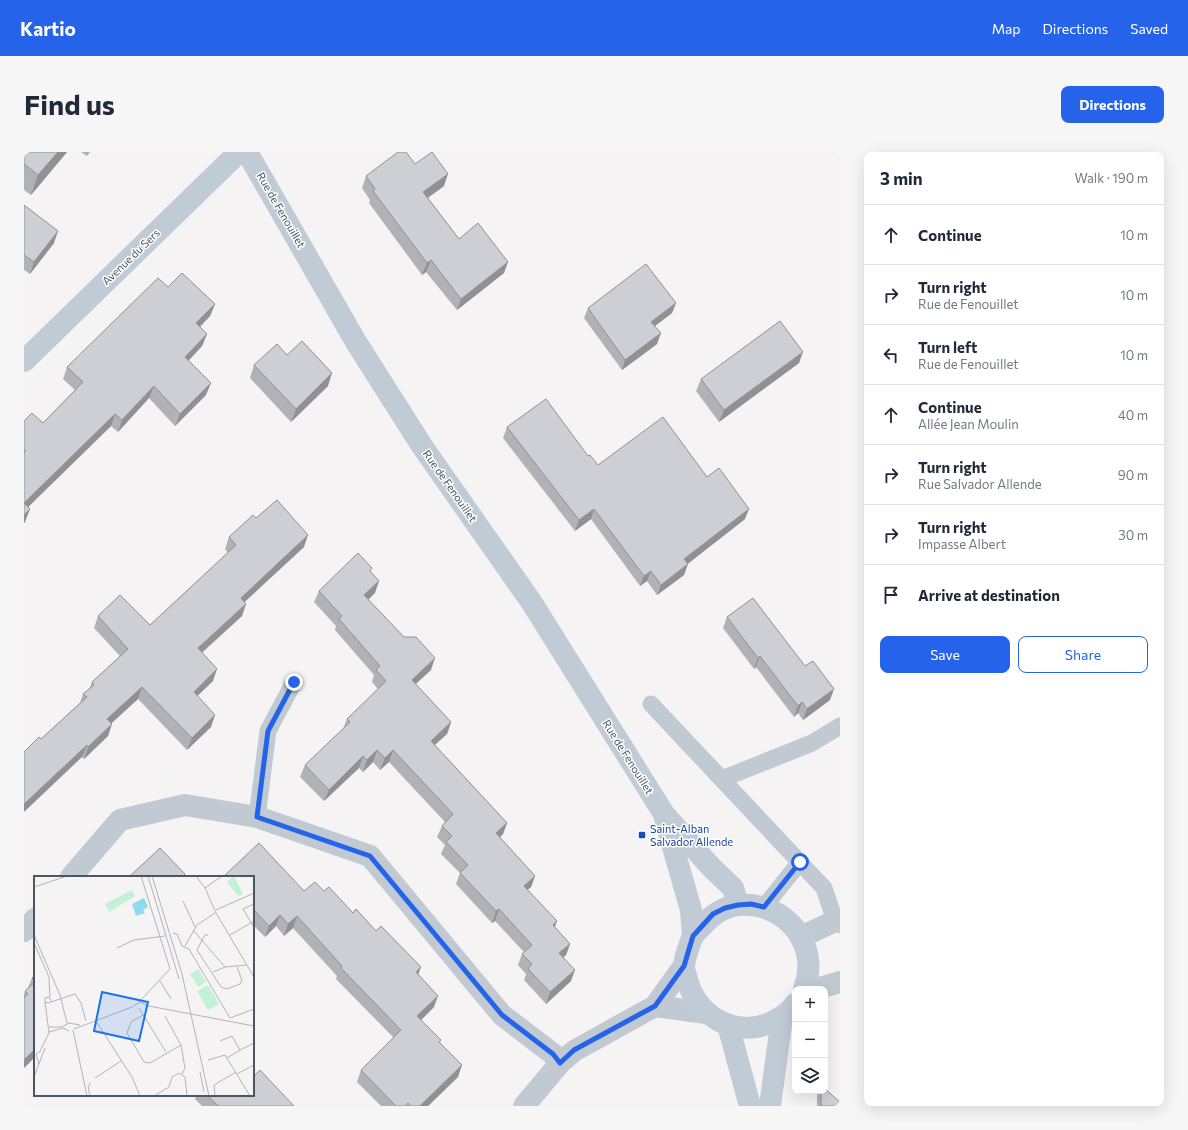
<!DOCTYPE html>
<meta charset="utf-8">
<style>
:root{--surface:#fff;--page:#f6f6f7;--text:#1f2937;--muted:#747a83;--line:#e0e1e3;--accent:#2563eb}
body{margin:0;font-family:Commissioner,sans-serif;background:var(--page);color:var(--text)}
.controls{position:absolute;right:12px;bottom:12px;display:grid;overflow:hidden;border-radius:8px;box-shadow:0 4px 16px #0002}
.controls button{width:36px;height:36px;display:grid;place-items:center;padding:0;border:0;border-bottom:1px solid var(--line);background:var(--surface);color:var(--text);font:20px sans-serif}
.stop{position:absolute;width:12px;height:12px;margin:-9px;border:3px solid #2563eb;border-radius:50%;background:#fff}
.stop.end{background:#2563eb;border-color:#fff;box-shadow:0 1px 4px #0008}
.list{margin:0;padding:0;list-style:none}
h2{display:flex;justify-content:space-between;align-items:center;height:52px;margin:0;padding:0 16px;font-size:17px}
h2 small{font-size:13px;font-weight:400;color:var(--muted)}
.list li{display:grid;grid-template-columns:26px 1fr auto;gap:12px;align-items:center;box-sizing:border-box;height:60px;padding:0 16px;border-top:1px solid var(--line)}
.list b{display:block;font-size:15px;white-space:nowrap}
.list p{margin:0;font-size:13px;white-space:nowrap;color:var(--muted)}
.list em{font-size:13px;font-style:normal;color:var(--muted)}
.actions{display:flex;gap:8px;padding:12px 16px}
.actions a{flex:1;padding:9px 0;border:1px solid var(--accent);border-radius:8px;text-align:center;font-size:14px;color:var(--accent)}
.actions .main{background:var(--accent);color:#fff}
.icon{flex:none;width:22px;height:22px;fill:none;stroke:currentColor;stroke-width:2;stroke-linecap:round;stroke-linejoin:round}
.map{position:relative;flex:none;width:816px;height:954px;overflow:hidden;border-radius:8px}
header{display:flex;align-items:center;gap:24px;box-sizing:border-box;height:56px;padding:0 20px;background:var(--accent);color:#fff}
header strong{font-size:19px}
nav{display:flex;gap:22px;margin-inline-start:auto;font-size:14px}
.intro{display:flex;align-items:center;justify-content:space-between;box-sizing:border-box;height:96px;padding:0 24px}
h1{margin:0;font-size:28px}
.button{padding:10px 18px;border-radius:8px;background:var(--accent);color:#fff;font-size:14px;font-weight:700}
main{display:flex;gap:24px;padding:0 24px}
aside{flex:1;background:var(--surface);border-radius:8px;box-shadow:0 4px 16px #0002}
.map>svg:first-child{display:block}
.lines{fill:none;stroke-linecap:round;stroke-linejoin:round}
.lane{stroke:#c1cad2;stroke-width:17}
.street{stroke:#c1cad2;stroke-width:22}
.secondary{stroke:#c1cbd6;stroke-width:22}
.wall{fill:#b0b2b7}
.shaded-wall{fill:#909195}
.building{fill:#cdcfd5;stroke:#909195}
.route{stroke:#2563eb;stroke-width:5}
.transit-dot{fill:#1a4fb4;stroke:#fff;stroke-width:1.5}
.labels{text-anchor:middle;stroke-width:3;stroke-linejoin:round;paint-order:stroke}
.street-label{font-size:11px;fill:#4a5661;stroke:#fff}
.transit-label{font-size:11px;fill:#164399;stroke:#fff;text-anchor:start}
.inset-road{fill:none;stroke:#b1b4b9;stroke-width:1}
.view{fill:#1a73e8;fill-opacity:0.15;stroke:#1a73e8;stroke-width:2}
.inset-edge{fill:none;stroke:#4a5661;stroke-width:2}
</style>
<header>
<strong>Kartio</strong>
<nav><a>Map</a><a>Directions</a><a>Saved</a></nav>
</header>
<div class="intro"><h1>Find us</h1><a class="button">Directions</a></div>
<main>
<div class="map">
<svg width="816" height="954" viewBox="0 0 816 954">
<rect width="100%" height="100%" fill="#f5f3f3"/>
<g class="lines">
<g class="lane">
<polyline points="627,552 800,736 811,769"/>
<polyline points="698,627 788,591 816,574"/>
<polyline points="233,665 244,579 270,530"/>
<polyline points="740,755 776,710"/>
</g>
<g class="street">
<polyline points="47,725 96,668 161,653 233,665 346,704 478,863 529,902 536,911"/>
<polyline points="0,779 11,767"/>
<polyline points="777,785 811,769 816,770"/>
<polyline points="792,837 816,830"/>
<polyline points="631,854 682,861"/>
<polyline points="500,954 536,911 550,899 631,854 660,814"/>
</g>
<g class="secondary">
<polyline points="223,0 332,190 398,294 508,451 640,662 687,715 709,736 714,753"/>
<polyline points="0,209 215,0"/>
<polyline points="641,667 667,758 669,784"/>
<path d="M771,852C766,860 758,865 750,869C714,888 672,865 663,827C662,823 660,819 660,815C660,808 666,789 670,783C672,780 675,777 678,774C688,763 700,754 716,753C762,750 797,793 780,837"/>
<polyline points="704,873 726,954"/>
<polyline points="746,954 758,865"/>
</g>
</g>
<g class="wall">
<polygon points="0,0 43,0 7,43 0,38"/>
<polygon points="57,0 66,0 63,4"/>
<polygon points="391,12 420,34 404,46 435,87 480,121 433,158 402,120 398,123 345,51 346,48 338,36 342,24"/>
<polygon points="0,53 30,91 6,122 0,118"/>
<polygon points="144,135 191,152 186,164 176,175 183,182 178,194 164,209 182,243 151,274 125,246 94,280 87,274 4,355 1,370 0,371 0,269 19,271 51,238 39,227 43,215"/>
<polygon points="652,151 648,161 631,174 633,192 598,218 560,166 564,156"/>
<polygon points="775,211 695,270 672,239 677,227"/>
<polygon points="230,213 304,234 267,270 226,226"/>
<polygon points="483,275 564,304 574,313 683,325 721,367 663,412 660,423 633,443 623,429 616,434 567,367 551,379 479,286"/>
<polygon points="232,366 280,395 220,450 218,464 178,501 189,529 173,544 187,575 163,598 114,547 87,571 84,584 60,607 58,605 17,587 56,551 59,542 65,538 68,530 96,504 70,476 74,464 126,473 204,401 201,397 205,385"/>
<polygon points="346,420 351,441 344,448 407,518 391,532 427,570 423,582 411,593 483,671 479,682 476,685 511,724 507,735 503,738 531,775 546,792 542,803 539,805 547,829 522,852 500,828 502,822 494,813 498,802 500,800 471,769 468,771 432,732 436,721 417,702 421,693 413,685 418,674 421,670 365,610 356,618 349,610 339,620 335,616 300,649 276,625 281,613 319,577 323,567 354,537 348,530 350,523 311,478 312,474 290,450 295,439"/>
<polygon points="703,465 806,548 779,568 774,561 770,565 732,515 730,517 699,476"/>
<polygon points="229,725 280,739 300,739 329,761 394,823 410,855 397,868 417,888 416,890 434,925 404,954 357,954 333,930 337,918 370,886 312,827 313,824 269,776 260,784 252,774 241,785 229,773"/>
<polygon points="11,823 11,905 0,916 0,842 1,839 4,836 8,826"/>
<polygon points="794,939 801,939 816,954 793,954 793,943"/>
<polygon points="173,943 229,943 270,954 178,954 171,947"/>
</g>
<g class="shaded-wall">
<polygon points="34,0 43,0 7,43 14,23"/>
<polygon points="424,22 420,34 395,52 399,40"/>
<polygon points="34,79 30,91 6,122 10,110"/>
<polygon points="407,108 402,120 398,123 403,111"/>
<polygon points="484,110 480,121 433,158 437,147"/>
<polygon points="652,151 648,161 623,180 627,170"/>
<polygon points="191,152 186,164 168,183 172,171"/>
<polygon points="637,181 633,192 598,218 601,208"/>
<polygon points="183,182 178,194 156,218 161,205"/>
<polygon points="779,200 775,211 695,270 700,258"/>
<polygon points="308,221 304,234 267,270 272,257"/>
<polygon points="187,231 182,243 151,274 156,262"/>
<polygon points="130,234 125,246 94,280 98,268"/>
<polygon points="91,262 87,274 0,359 0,351"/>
<polygon points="6,357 1,370 0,371 0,363"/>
<polygon points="570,357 567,367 551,379 555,368"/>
<polygon points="725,357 721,367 656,418 660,407"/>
<polygon points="284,383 280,395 212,458 217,446"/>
<polygon points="664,412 660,423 633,443 637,433"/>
<polygon points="627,419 623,429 616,434 620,424"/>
<polygon points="355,429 351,441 336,455 340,443"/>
<polygon points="222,452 218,464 169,508 174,496"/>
<polygon points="736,504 732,515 730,517 734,506"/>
<polygon points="411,506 407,518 383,540 388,528"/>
<polygon points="193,517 189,529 165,552 170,540"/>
<polygon points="118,535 114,547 79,579 83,567"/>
<polygon points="810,537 806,548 779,568 783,557"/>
<polygon points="778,550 774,561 770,565 774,554"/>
<polygon points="191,563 187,575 163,598 168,586"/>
<polygon points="427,570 423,582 402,600 407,589"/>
<polygon points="88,572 84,584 60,607 64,595"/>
<polygon points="63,593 58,605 0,660 0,652"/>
<polygon points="353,598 349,610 339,620 343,608"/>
<polygon points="369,598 365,610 356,618 361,606"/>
<polygon points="339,604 335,616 300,649 305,638"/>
<polygon points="483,671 479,682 468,693 472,681"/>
<polygon points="511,724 507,735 495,745 500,734"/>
<polygon points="475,757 471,769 468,771 472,759"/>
<polygon points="256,763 252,774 241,785 245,774"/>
<polygon points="273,764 269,776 260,784 264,772"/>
<polygon points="533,769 529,781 529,773"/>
<polygon points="546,792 542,803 531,813 535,801"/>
<polygon points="397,815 393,826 392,820"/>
<polygon points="551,818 547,829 522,852 526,840"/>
<polygon points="414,844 410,855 389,876 393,864"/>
<polygon points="11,897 11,905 0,916 0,909 1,907"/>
<polygon points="438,913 434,925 404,954 396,954"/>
</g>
<g class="building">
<polygon points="0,0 34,0 14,23 0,12"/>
<polygon points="374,0 382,0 391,12 408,0 424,22 399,40 435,87 454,71 484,110 437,147 407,108 403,111 349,39 351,37 342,24"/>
<polygon points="0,53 34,79 10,110 0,103"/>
<polygon points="622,112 652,151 627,170 637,181 601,208 564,156"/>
<polygon points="158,121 191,152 172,171 183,182 161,205 187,231 156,262 130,234 98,268 91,262 0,351 0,301 2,299 0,297 0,269 8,261 19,271 59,230 43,215 134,126 144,135"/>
<polygon points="756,169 779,200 700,258 677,227"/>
<polygon points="278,189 308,221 272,257 230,213 253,192 263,203"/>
<polygon points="522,247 564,304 566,303 574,313 639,265 683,325 695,316 725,357 660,407 664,412 637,433 627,419 620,424 570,357 555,368 483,275"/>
<polygon points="253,348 284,383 217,446 222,452 174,496 193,517 170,540 191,563 168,586 118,535 83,567 88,572 64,595 63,593 0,652 0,600 15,585 17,587 63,545 59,542 70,533 68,530 104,497 74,464 96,443 126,473 212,393 205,385 229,363 232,366"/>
<polygon points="0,351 6,357 0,363"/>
<polygon points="334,401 348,416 346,419 355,429 340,443 380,485 392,485 411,506 388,528 427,570 407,589 483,671 472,681 511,724 500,734 533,769 529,773 546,792 535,801 551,818 526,840 504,817 508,812 498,802 508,793 475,757 472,759 436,721 444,713 422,690 428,684 418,674 429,662 369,598 361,606 353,598 343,608 339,604 305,638 281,613 326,570 323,567 362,529 352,518 356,514 315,467 318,464 295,439"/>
<polygon points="729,446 781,514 789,509 810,537 783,557 778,550 774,554 736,504 734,506 703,465"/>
<polygon points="235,691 280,739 291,730 300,739 305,735 329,761 332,757 352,779 357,774 397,815 392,820 414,844 393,864 417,888 415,890 438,913 396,954 387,954 384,951 381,954 372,954 337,918 377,878 317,816 318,814 273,764 264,772 256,763 245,774 229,757 229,725 199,725"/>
<polygon points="136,696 161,722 158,725 105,725"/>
<polygon points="11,823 11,897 1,907 0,906 0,846 4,842 1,839 11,830 8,826"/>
<polygon points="236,918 270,954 194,954 183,943 229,943 229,925"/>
<polygon points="801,937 816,950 816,954 797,954 797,939 801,939"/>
</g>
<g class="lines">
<polyline class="route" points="270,530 244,579 233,665 346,704 478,863 529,902 536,911 550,898 631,854 660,814 669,784 689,762 701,756 714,753 727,752 740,755 776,710"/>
</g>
<rect class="transit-dot" x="614" y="679" width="8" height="8" rx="2"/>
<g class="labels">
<g class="street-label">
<text transform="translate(257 58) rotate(60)" y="4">Rue de Fenouillet</text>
<text transform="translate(107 105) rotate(-44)" y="4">Avenue du Sers</text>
<text transform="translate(426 334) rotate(55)" y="4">Rue de Fenouillet</text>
<text transform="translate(604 605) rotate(58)" y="4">Rue de Fenouillet</text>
</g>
<g class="transit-label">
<text x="626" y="681">Saint-Alban<tspan x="626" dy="13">Salvador Allende</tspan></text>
</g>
</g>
<g transform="translate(10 724)">
<rect width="220" height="220" fill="#f5f3f3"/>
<path d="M200,0L209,18L204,20L193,6ZM98,14L101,20L75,36L71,28ZM164,93L172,106L164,111L156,98ZM174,109L185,128L174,134L163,115Z" fill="#c3f1d5"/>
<path d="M110,22L114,31L109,34L111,37L102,40L98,28Z" fill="#90daee"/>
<path class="inset-road" d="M114,0L145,103M118,0L148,98L175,220M162,0L171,12L182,37M0,11L33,0M171,12L188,0M149,25L161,51M220,28L209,33L220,51M182,34L220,17M182,37L220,101M159,54L191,91L213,89M139,57L143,58L148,70L155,73L196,142L220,133M0,59L26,119L33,147M174,59H171L163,74L187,111L193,113L206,108L208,104L203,91M196,59L220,45M0,67L15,101L16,121M151,70L163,49L181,37M83,72L100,64L131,60M179,96L191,91M126,105L137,123M17,125L15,121L11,122V126L14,127L41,118L47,127L52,145M105,126L136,93L107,0M105,132L132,176M109,139L97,146L93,157L110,186L116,187L147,169M131,140L147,169L151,192L148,198M62,145L98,201L106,220M15,151H28L35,147L46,149M40,153L98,131L106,126L115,130L220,150M39,154L53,220M15,156L29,152L35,155M186,165L198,160L206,174L193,182M206,174L220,167M6,175L15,157L11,126M174,184L191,179L216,220M5,188L2,178L7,175M166,196L170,216M203,198L220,189M0,201L11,172M61,202L87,185M56,220L54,210L57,207M120,220L135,211L138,201L145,197L151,201L153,220M181,220L180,209L202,196"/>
<path class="view" d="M68,116L114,126L105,165L60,155Z"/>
<rect width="220" height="220" class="inset-edge"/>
</g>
</svg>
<div class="controls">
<button>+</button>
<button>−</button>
<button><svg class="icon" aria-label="layers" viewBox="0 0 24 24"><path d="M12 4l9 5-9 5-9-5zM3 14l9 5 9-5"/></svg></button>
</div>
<div class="stop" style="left:776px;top:710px"></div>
<div class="stop end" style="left:270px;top:530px"></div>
</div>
<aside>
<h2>3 min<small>Walk · 190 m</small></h2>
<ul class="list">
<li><svg class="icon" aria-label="ahead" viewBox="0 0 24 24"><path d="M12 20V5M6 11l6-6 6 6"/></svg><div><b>Continue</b></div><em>10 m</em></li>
<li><svg class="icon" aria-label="right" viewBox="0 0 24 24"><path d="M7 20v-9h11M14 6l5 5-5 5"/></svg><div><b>Turn right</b><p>Rue de Fenouillet</p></div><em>10 m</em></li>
<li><svg class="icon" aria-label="left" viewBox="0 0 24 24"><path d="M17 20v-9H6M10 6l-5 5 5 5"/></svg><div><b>Turn left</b><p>Rue de Fenouillet</p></div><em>10 m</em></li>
<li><svg class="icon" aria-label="ahead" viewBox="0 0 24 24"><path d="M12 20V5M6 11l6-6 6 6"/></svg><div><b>Continue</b><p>Allée Jean Moulin</p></div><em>40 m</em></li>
<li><svg class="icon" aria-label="right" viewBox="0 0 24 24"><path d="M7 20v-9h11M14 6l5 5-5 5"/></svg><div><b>Turn right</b><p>Rue Salvador Allende</p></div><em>90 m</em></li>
<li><svg class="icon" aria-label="right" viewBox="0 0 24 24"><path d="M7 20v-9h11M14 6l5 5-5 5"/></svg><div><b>Turn right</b><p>Impasse Albert</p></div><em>30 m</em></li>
<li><svg class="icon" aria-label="arrive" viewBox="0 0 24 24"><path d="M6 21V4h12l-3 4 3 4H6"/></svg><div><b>Arrive at destination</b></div></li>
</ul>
<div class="actions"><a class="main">Save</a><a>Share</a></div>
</aside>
</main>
